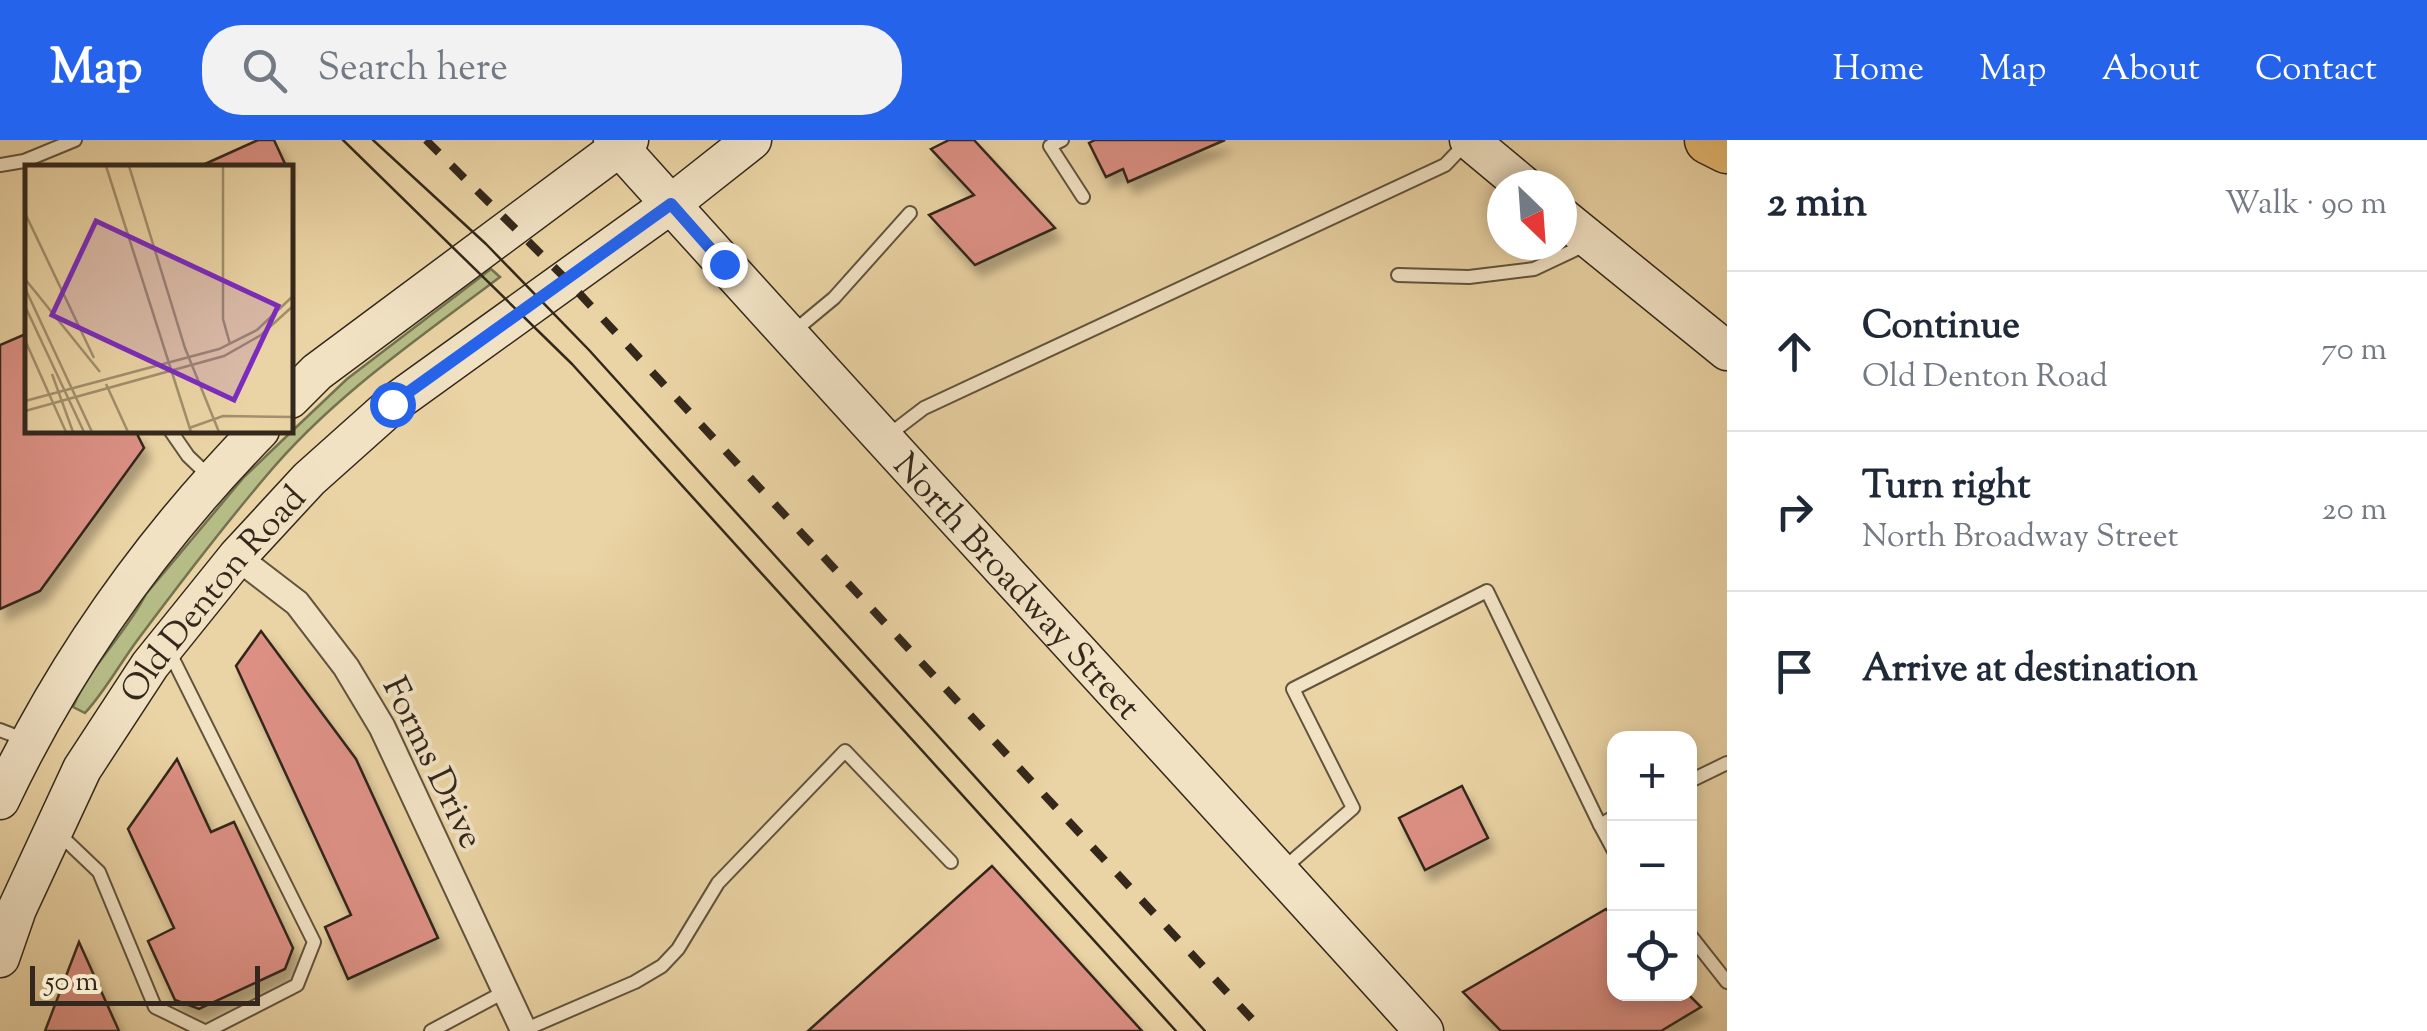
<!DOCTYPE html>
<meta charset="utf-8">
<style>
:root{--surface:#fff;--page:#f2f2f3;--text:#1f2937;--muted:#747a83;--line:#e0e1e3;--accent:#2563eb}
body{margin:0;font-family:"Sorts Mill Goudy",serif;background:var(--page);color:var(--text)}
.controls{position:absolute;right:30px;bottom:30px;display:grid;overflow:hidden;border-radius:20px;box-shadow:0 5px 15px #0003}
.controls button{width:90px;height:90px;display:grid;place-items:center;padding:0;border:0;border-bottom:2px solid var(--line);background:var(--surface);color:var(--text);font:50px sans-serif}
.compass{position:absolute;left:1487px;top:30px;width:90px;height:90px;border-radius:50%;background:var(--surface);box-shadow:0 5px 15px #0003;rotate:155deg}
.scale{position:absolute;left:30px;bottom:25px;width:230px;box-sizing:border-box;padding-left:10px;border:5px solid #33281b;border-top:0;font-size:28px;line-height:35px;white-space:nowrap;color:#33281b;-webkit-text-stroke:8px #f1e2c4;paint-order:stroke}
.stop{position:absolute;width:30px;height:30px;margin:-22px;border:8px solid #2563eb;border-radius:50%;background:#fff}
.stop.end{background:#2563eb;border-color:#fff;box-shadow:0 2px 10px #0008}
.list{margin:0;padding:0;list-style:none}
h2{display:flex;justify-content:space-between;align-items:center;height:130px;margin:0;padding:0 40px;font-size:42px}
h2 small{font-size:32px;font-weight:400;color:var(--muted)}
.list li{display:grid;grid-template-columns:65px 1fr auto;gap:30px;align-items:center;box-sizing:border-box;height:160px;padding:0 40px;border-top:2px solid var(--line)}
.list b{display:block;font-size:38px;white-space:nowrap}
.list p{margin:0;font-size:32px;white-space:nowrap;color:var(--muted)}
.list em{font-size:32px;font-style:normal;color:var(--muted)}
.icon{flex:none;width:55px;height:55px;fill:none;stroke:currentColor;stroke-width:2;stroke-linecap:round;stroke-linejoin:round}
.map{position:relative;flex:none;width:1727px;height:891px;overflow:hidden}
header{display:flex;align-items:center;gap:60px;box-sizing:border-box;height:140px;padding:0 50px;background:var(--accent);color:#fff}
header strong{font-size:48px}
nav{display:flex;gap:55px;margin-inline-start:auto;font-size:35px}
.search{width:700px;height:90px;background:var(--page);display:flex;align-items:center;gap:25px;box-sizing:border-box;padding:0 35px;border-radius:40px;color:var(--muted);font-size:38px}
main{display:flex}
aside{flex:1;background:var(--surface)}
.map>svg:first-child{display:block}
.green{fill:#b6bc86;stroke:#747250;stroke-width:2.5}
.building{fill:#dc9084;stroke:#33281b;stroke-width:2.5;filter:url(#shadow)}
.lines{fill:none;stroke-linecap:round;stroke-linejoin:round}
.lane-casing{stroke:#61533d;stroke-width:16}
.street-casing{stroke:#61533d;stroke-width:29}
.secondary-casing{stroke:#33281b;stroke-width:41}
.highway-casing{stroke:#33281b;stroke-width:51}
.lane{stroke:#f1e2c4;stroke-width:12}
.street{stroke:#f1e2c4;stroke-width:25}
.secondary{stroke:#f1e2c4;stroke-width:38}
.highway{stroke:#e5ba72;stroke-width:48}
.tram{stroke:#33281b;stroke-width:2.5}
.rail{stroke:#33281b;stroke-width:8;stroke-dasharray:18 18;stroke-linecap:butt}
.route{stroke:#2563eb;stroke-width:12}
.labels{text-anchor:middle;stroke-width:8;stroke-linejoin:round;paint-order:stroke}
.street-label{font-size:35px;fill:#33281b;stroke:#f1e2c4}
.inset-road{fill:none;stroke:#a18f6d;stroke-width:2.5}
.view{fill:#7b2cbf;fill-opacity:0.15;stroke:#7b2cbf;stroke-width:5}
.inset-edge{fill:none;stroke:#33281b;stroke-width:5}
</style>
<header>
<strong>Map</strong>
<div class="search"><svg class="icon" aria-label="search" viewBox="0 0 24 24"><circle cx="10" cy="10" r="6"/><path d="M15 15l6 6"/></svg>Search here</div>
<nav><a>Home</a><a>Map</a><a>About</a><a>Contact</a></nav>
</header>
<main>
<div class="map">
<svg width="1727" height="891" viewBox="0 0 1727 891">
<defs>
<filter id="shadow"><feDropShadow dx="6" dy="11" stdDeviation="5" flood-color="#0004"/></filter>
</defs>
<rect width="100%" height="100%" fill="#ead3a4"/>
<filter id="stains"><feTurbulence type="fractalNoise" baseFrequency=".002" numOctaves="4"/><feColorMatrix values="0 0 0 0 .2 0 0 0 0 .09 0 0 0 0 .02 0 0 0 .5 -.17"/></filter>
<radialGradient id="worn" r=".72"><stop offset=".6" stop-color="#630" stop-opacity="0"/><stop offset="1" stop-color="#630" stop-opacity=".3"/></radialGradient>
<path class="green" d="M491,129L500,137C419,198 332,257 267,335C222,388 180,443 139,498C120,523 106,550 85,573L73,567C90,525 126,494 146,454L244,337L289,294L347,239Z"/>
<g class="building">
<polygon points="258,0 274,0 286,26 196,28"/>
<polygon points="949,0 974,0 1055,88 975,125 929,75 974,55 931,9"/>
<polygon points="1095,0 1225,0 1128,42 1123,29 1106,37 1089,3"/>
<polygon points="28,193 28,290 135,290 144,308 40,451 0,469 0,205"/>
<polygon points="261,491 356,619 438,798 348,839 325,787 351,775 236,526"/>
<polygon points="177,619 211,692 234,682 293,808 285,829 199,869 175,860 148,801 174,788 128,689"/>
<polygon points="1462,646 1488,698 1425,730 1399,678"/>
<polygon points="992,726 1142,891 808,891"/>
<polygon points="1606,769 1614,777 1614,854 1688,854 1701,867 1661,891 1501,891 1463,852"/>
<polygon points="79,802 119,891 45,891"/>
</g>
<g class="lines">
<g class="lane-casing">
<g id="lane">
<polyline points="1062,0 1050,6 1083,57"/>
<polyline points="0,25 24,21 75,0"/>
<polyline points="1398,135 1469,137 1534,129 1585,105"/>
<polyline points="793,192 834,158 910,73"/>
<polyline points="170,290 188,316 212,339"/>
<polyline points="886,297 924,268 1445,25 1467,2"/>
<polyline points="169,511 314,802 297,845 207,891"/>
<polyline points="0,590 26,600"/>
<polyline points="1690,641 1727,623"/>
<polyline points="1614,677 1600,685 1614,711"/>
<polyline points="56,691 99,732 155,867 204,891"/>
<polyline points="1283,729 1353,668 1293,549 1487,451 1600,685"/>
<polyline points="1690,795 1727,842"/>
<polyline points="524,890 635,842 662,826 678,809 718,743 845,611 951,722"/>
<polyline points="431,891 506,851"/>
</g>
</g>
<g class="street-casing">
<polyline id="street" points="237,417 297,463 346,527 382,587 524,891"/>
</g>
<g class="secondary-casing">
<g id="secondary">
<path id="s1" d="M613,0C881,299 1155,593 1424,891"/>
<polyline points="1469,0 1523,45"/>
<polyline points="1562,77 1727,211"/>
<polyline points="290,259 317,232 629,0"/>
<path d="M0,660C65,523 154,398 260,290"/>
<path id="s2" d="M0,818L17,769L82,629L150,525L237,417L309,339L393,264L671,64L752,0"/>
</g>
</g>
<g class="highway-casing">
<polyline id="highway" points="1709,0 1727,9"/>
</g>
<use href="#lane" class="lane"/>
<use href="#street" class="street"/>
<use href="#secondary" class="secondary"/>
<use href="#highway" class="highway"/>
<g class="tram">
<polyline points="343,0 572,224 1176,891"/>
<polyline points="373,0 486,104 589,210 1205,891"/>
</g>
<polyline class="rail" points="426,0 566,139 1263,891"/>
</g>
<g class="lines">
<polyline class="route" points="392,264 671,64 724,124"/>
</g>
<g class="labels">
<g class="street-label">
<text dy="12" stroke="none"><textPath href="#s1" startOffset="602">North Broadway Street</textPath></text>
<text dy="12" stroke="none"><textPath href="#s2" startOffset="425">Old Denton Road</textPath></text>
<text transform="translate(434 622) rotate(64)" y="12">Forms Drive</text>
</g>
</g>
<g transform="translate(25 25)">
<rect width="268" height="268" fill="#ead3a4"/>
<path class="inset-road" d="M81,1L166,267M104,1L160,183L194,267M198,1V154L205,179M0,48L69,193M0,114L75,207M0,123L67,267M0,141L59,267M0,175L41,267M27,209L48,267M81,219L103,267M0,236L194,184L232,165L268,131M0,246L199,191L236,170L268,141M164,263L198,251L268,252"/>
<path class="view" d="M71,56L253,141L209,235L27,150Z"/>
<rect width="268" height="268" class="inset-edge"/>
</g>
<rect width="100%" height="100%" filter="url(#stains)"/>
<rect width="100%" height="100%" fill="url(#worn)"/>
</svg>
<div class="controls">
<button>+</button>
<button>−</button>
<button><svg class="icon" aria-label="locate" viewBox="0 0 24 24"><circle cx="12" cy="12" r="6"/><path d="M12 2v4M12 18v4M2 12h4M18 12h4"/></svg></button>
</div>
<svg class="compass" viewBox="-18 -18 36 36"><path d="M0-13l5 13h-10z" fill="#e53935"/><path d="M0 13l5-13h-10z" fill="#747a83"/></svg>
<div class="scale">50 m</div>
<div class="stop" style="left:392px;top:264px"></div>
<div class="stop end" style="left:724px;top:124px"></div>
</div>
<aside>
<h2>2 min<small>Walk · 90 m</small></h2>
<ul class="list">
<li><svg class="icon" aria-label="ahead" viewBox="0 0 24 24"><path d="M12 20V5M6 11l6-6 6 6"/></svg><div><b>Continue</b><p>Old Denton Road</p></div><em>70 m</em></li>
<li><svg class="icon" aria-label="right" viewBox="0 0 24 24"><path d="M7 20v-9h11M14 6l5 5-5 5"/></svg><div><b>Turn right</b><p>North Broadway Street</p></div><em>20 m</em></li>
<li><svg class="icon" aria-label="arrive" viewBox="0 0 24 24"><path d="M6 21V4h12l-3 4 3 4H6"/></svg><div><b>Arrive at destination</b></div></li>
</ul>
</aside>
</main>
